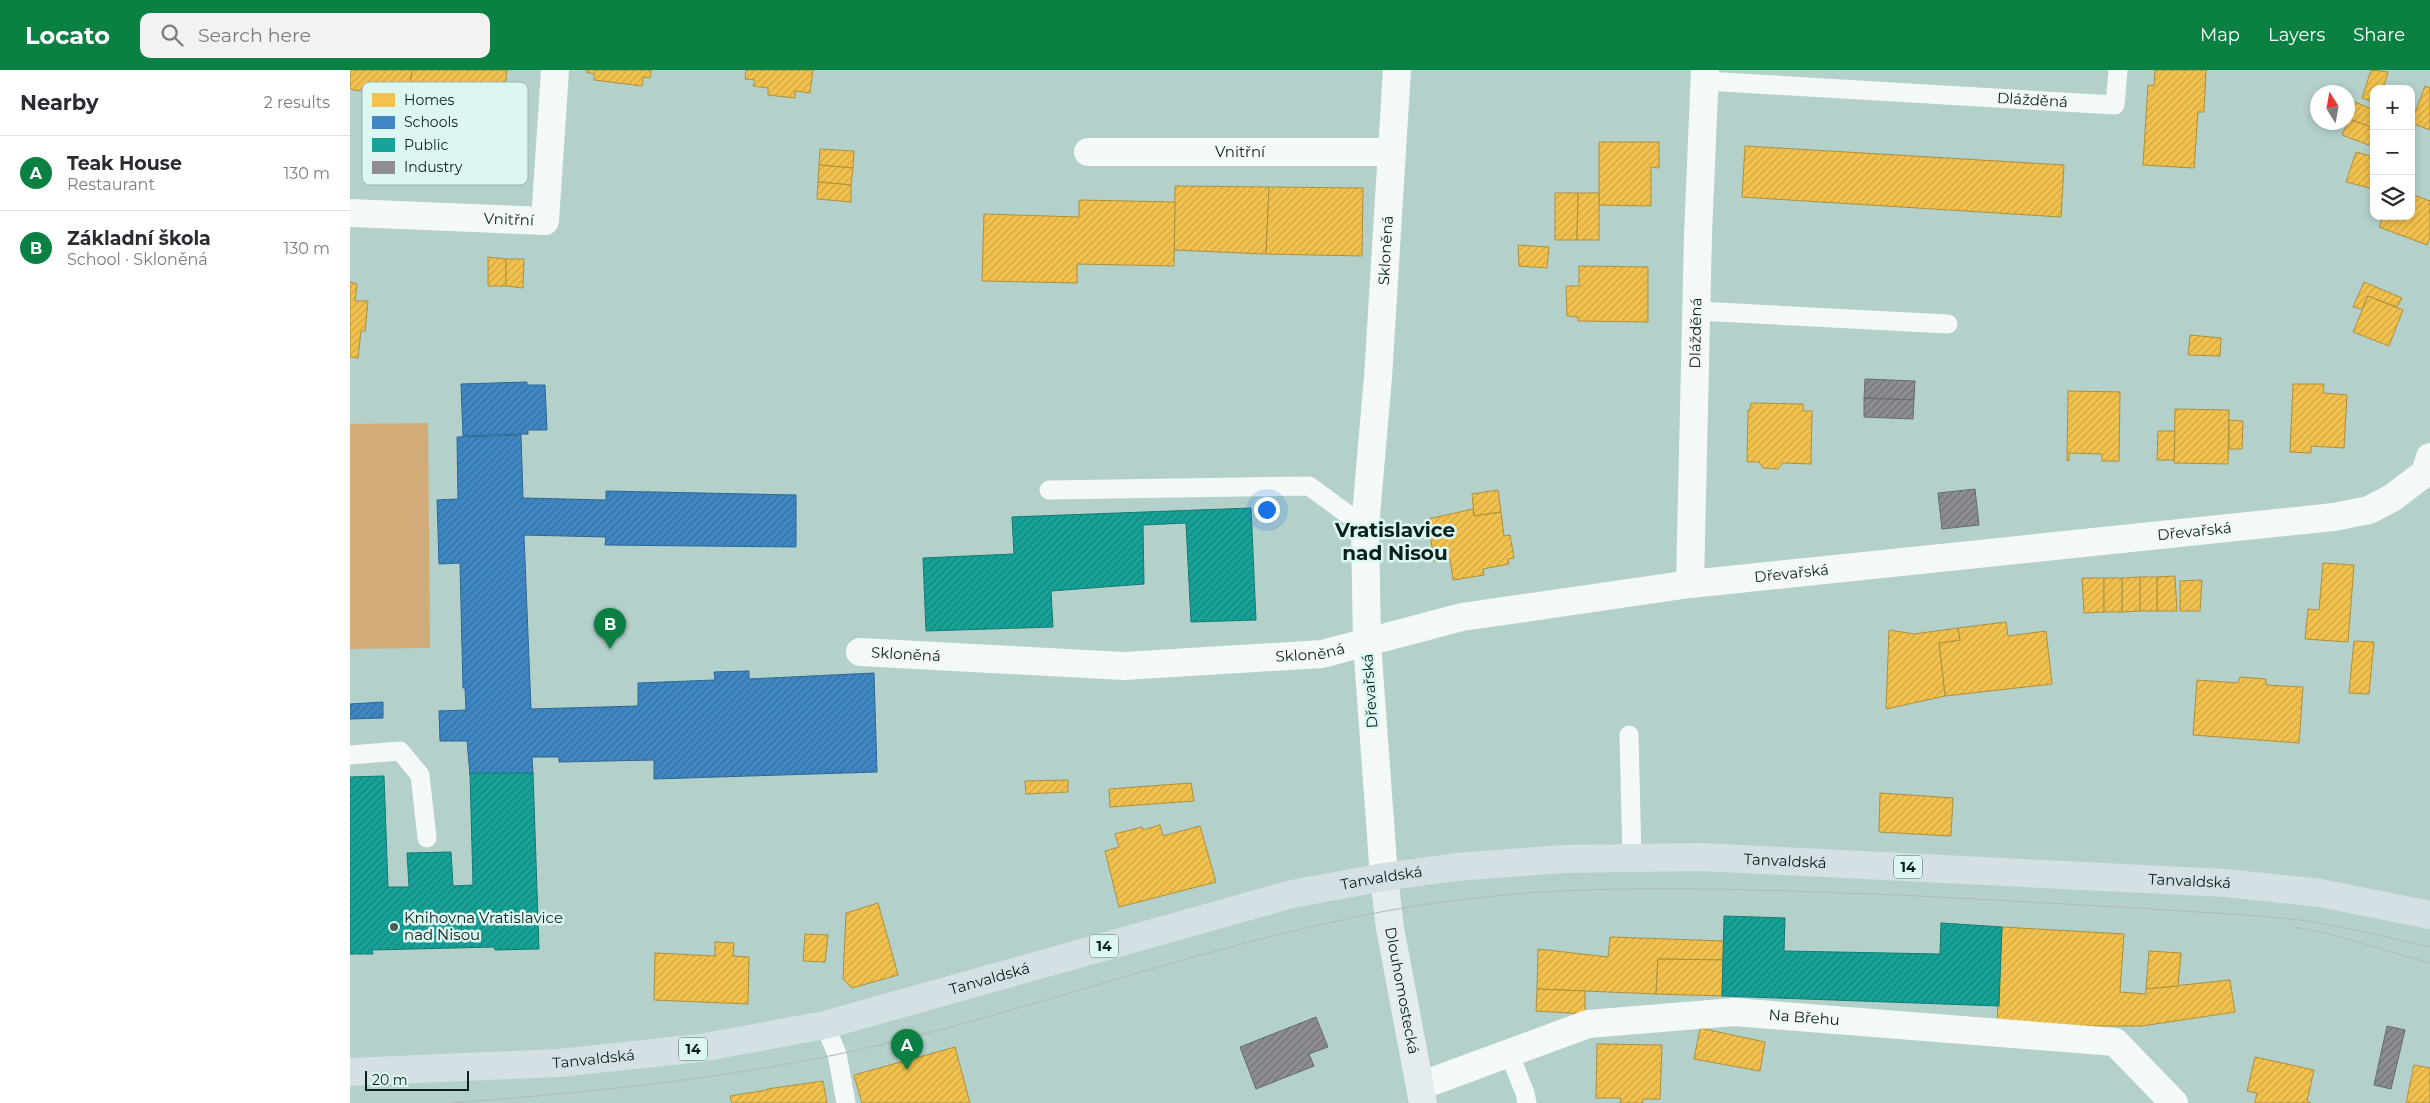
<!DOCTYPE html>
<meta charset="utf-8">
<style>
:root{--surface:#fff;--page:#f2f2f3;--text:#2b2b33;--muted:#7c7c81;--line:#e1e1e2;--accent:#0b8043}
body{margin:0;font-family:Montserrat,sans-serif;background:var(--page);color:var(--text)}
.controls{position:absolute;right:15px;top:15px;display:grid;overflow:hidden;border-radius:10px;box-shadow:0 2px 8px #0003}
.controls button{width:45px;height:45px;display:grid;place-items:center;padding:0;border:0;border-bottom:1px solid var(--line);background:var(--surface);color:var(--text);font:25px sans-serif}
.compass{position:absolute;left:1960px;top:15px;width:45px;height:45px;border-radius:50%;background:var(--surface);box-shadow:0 2px 8px #0003;rotate:349deg}
.scale{position:absolute;left:15px;bottom:12px;width:104px;box-sizing:border-box;padding-left:5px;border:2px solid #0a201c;border-top:0;font-size:14px;line-height:18px;white-space:nowrap;color:#0a201c;-webkit-text-stroke:4px #dcf7f1;paint-order:stroke}
.you{position:absolute;left:916px;top:439px;width:18px;height:18px;margin:-12px;border:4px solid #fff;border-radius:50%;background:#1a73e8;box-shadow:0 0 0 8px #1a73e833}
.badge{display:grid;place-items:center;width:32px;height:32px;border-radius:50%;background:var(--accent);color:#fff;font-size:16px;font-weight:700}
.pin{position:absolute;translate:-50% -41px;filter:drop-shadow(0 1px 2px #0008)}
.pin::after{content:'';position:absolute;top:26px;width:18px;height:15px;background:inherit;clip-path:polygon(0 0,100% 0,50% 100%)}
.list{margin:0;padding:0;list-style:none}
h2{display:flex;justify-content:space-between;align-items:center;height:65px;margin:0;padding:0 20px;font-size:21px}
h2 small{font-size:16px;font-weight:400;color:var(--muted)}
.list li{display:grid;grid-template-columns:32px 1fr auto;gap:15px;align-items:center;box-sizing:border-box;height:75px;padding:0 20px;border-top:1px solid var(--line)}
.list b{display:block;font-size:19px;white-space:nowrap}
.list p{margin:0;font-size:16px;white-space:nowrap;color:var(--muted)}
.list em{font-size:16px;font-style:normal;color:var(--muted)}
.icon{flex:none;width:28px;height:28px;fill:none;stroke:currentColor;stroke-width:2;stroke-linecap:round;stroke-linejoin:round}
.map{position:relative;flex:none;width:2080px;height:1033px;overflow:hidden}
header{display:flex;align-items:center;gap:30px;box-sizing:border-box;height:70px;padding:0 25px;background:var(--accent);color:#fff}
header strong{font-size:24px}
nav{display:flex;gap:28px;margin-inline-start:auto;font-size:18px}
.search{width:350px;height:45px;background:var(--page);display:flex;align-items:center;gap:12px;box-sizing:border-box;padding:0 18px;border-radius:10px;color:var(--muted);font-size:19px}
main{display:flex}
aside{flex:1;background:var(--surface)}
.map>svg:first-child{display:block}
.garden{fill:#d2ac78}
.homes{fill:url(#homes-hatch);stroke:#ac913f}
.schools{fill:url(#schools-hatch);stroke:#2f6992}
.public{fill:url(#public-hatch);stroke:#137c73}
.industry{fill:url(#industry-hatch);stroke:#666c6f}
.lines{fill:none;stroke-linecap:round;stroke-linejoin:round}
.lane{stroke:#f4f8f7;stroke-width:19}
.street{stroke:#f4f8f7;stroke-width:28}
.secondary{stroke:#e4ecee;stroke-width:28}
.primary{stroke:#d5e0e4;stroke-width:28}
.tram{stroke:#b1b9b7;stroke-width:1}
.poi-dot{fill:#455e59;stroke:#dcf7f1;stroke-width:2}
.labels{text-anchor:middle;stroke-width:5;stroke-linejoin:round;paint-order:stroke}
.shield{fill:#dcf7f1;stroke:#49605c;stroke-width:1}
.shield-label{font-size:14px;font-weight:bold;fill:#0a201c}
.street-label{font-size:15px;fill:#0a201c;stroke:#dcf7f1}
.poi-label{font-size:15px;fill:#0a201c;stroke:#dcf7f1;text-anchor:start}
.district-label{font-size:20px;font-weight:bold;fill:#0a201c;stroke:#dcf7f1}
.key{fill:#dcf7f1;stroke:#9db6b1;stroke-width:1}
.key-label{font-size:14px;fill:#0a201c}
</style>
<header>
<strong>Locato</strong>
<div class="search"><svg class="icon" aria-label="search" viewBox="0 0 24 24"><circle cx="10" cy="10" r="6"/><path d="M15 15l6 6"/></svg>Search here</div>
<nav><a>Map</a><a>Layers</a><a>Share</a></nav>
</header>
<main>
<aside>
<h2>Nearby<small>2 results</small></h2>
<ul class="list">
<li><span class="badge">A</span><div><b>Teak House</b><p>Restaurant</p></div><em>130 m</em></li>
<li><span class="badge">B</span><div><b>Základní škola</b><p>School · Skloněná</p></div><em>130 m</em></li>
</ul>
</aside>
<div class="map">
<svg width="2080" height="1033" viewBox="0 0 2080 1033">
<defs>
<pattern id="homes-hatch" width="6" height="6" patternUnits="userSpaceOnUse" patternTransform="scale(1.25)"><rect width="6" height="6" fill="#f2c14e"/><path d="M-1 1l2-2M0 6l6-6M5 7l2-2" fill="none" stroke="#cea644"/></pattern>
<pattern id="schools-hatch" width="6" height="6" patternUnits="userSpaceOnUse" patternTransform="scale(1.25)"><rect width="6" height="6" fill="#3f88c5"/><path d="M-1 1l2-2M0 6l6-6M5 7l2-2" fill="none" stroke="#336f9f"/></pattern>
<pattern id="public-hatch" width="6" height="6" patternUnits="userSpaceOnUse" patternTransform="scale(1.25)"><rect width="6" height="6" fill="#17a398"/><path d="M-1 1l2-2M0 6l6-6M5 7l2-2" fill="none" stroke="#13847b"/></pattern>
<pattern id="industry-hatch" width="6" height="6" patternUnits="userSpaceOnUse" patternTransform="scale(1.25)"><rect width="6" height="6" fill="#8d8d92"/><path d="M-1 1l2-2M0 6l6-6M5 7l2-2" fill="none" stroke="#717376"/></pattern>
</defs>
<rect width="100%" height="100%" fill="#b3d0ca"/>
<polygon class="garden" points="78,353 80,578 0,579 0,354"/>
<g class="homes">
<polygon points="0,0 62,0 59,25 3,20 0,18"/>
<polygon points="62,0 157,0 152,39 151,37 59,25"/>
<polygon points="237,0 301,0 300,8 293,7 292,16 244,10 244,4 236,2"/>
<polygon points="396,0 463,0 460,23 445,21 445,28 418,25 418,18 403,16 405,10 395,9"/>
<polygon points="1805,0 1856,0 1854,42 1848,42 1844,98 1793,95 1798,15 1804,16"/>
<polygon points="2021,0 2038,2 2033,19 2024,19 2024,32 2012,28"/>
<polygon points="2075,16 2080,18 2080,60 2061,53"/>
<polygon points="2005,32 2024,40 2024,58 1999,49"/>
<polygon points="1999,49 2024,58 2024,77 1992,65"/>
<polygon points="1249,72 1309,72 1309,98 1301,97 1301,136 1249,135"/>
<polygon points="1395,76 1714,95 1711,147 1392,127"/>
<polygon points="470,79 504,81 503,98 469,95"/>
<polygon points="2006,82 2024,87 2024,119 1996,112"/>
<polygon points="469,95 503,98 501,115 468,112"/>
<polygon points="468,112 501,115 501,132 467,129"/>
<polygon points="825,116 919,117 916,184 824,180"/>
<polygon points="919,117 1013,118 1012,186 916,184"/>
<polygon points="1205,123 1228,123 1227,170 1205,170"/>
<polygon points="1228,123 1249,123 1249,170 1227,170"/>
<polygon points="2061,124 2080,131 2080,167 2077,175 2029,157 2033,146 2061,146"/>
<polygon points="729,130 825,132 824,196 727,194 727,213 632,211 634,144 729,147"/>
<polygon points="1168,175 1199,177 1197,198 1169,196"/>
<polygon points="138,187 156,189 156,216 138,216"/>
<polygon points="156,189 174,189 173,218 156,216"/>
<polygon points="1229,196 1298,197 1298,252 1228,251 1228,247 1217,246 1216,216 1229,216"/>
<polygon points="0,212 7,214 5,231 18,231 15,261 11,261 8,288 0,287"/>
<polygon points="2014,212 2052,228 2047,237 2018,226 2012,239 2003,237"/>
<polygon points="2018,226 2053,240 2039,276 2003,262"/>
<polygon points="1840,265 1871,268 1870,286 1838,285"/>
<polygon points="1943,314 1974,314 1973,323 1997,325 1994,378 1961,376 1961,383 1940,382"/>
<polygon points="1718,321 1770,322 1769,391 1752,391 1752,384 1719,383 1719,390 1717,391"/>
<polygon points="1401,333 1453,334 1453,341 1462,341 1461,394 1433,393 1428,399 1413,398 1409,392 1397,392 1398,340 1400,340"/>
<polygon points="1825,339 1879,340 1878,394 1824,393"/>
<polygon points="1879,350 1893,351 1892,379 1879,379"/>
<polygon points="1808,361 1825,361 1824,390 1807,390"/>
<polygon points="1148,420 1151,442 1124,446 1122,424"/>
<polygon points="1123,439 1124,446 1151,442 1154,466 1160,465 1164,488 1158,489 1159,494 1133,499 1134,505 1103,510 1100,489 1084,491 1078,449"/>
<polygon points="1973,493 2004,495 1998,572 1955,569 1958,539 1969,540"/>
<polygon points="1825,506 1827,541 1807,541 1807,507"/>
<rect x="1790" y="507" width="17" height="34"/>
<polygon points="1790,507 1790,541 1772,542 1772,508"/>
<polygon points="1732,508 1754,508 1754,542 1734,543"/>
<rect x="1754" y="508" width="18" height="34"/>
<polygon points="1852,510 1850,541 1830,541 1830,511"/>
<polygon points="1656,552 1658,566 1696,561 1702,614 1595,626 1589,573 1610,570 1608,558"/>
<polygon points="1608,558 1610,570 1589,573 1595,626 1536,639 1539,560 1564,564"/>
<polygon points="2004,571 2024,572 2019,624 1999,623"/>
<polygon points="1890,607 1916,609 1916,615 1953,617 1949,673 1843,665 1847,610 1888,613"/>
<polygon points="718,710 718,722 676,724 675,711"/>
<polygon points="841,713 844,731 760,737 759,719"/>
<polygon points="1530,723 1603,728 1601,766 1529,762"/>
<polygon points="810,755 813,766 850,756 866,812 769,837 755,781 769,777 765,764 792,757 793,760"/>
<polygon points="528,833 548,905 502,918 493,909 496,843"/>
<polygon points="1652,857 1774,864 1770,922 1796,924 1796,919 1880,910 1885,942 1792,956 1736,956 1647,952"/>
<polygon points="455,864 478,865 475,892 453,891"/>
<polygon points="1260,867 1374,871 1373,890 1308,889 1306,924 1187,919 1188,879 1258,887"/>
<polygon points="365,872 384,873 383,886 399,887 398,934 304,930 305,883 365,886"/>
<polygon points="1799,881 1831,883 1828,916 1796,919"/>
<polygon points="1308,889 1373,890 1372,926 1306,924"/>
<polygon points="1187,919 1235,921 1235,944 1186,941"/>
<polygon points="1350,958 1415,972 1410,1001 1344,989"/>
<polygon points="1247,974 1312,975 1310,1029 1293,1029 1292,1033 1270,1033 1271,1028 1246,1028"/>
<polygon points="605,977 620,1033 512,1033 504,1005"/>
<polygon points="1905,987 1964,1000 1957,1031 1961,1033 1905,1033 1907,1023 1897,1021"/>
<polygon points="2064,995 2080,998 2080,1033 2056,1033"/>
<polygon points="473,1011 477,1033 382,1033 380,1026 417,1020 417,1019"/>
</g>
<g class="schools">
<polygon points="177,312 177,315 195,315 197,360 178,360 178,364 113,366 111,314"/>
<polygon points="171,365 173,428 256,430 256,421 446,425 446,477 255,475 256,467 174,465 181,639 288,636 288,613 365,610 364,602 399,601 399,609 524,603 527,702 304,709 304,690 209,692 209,687 182,687 183,704 120,705 117,671 90,671 89,641 116,640 115,618 113,618 110,493 89,494 87,430 108,429 107,367"/>
<polygon points="33,632 33,648 0,649 0,634"/>
</g>
<g class="public">
<polygon points="901,438 906,550 841,552 836,453 793,455 794,514 701,521 703,557 576,561 573,488 664,484 662,447"/>
<polygon points="120,703 183,703 189,879 145,880 144,877 22,880 23,884 0,884 0,707 34,706 38,817 59,817 57,783 101,782 103,816 123,815"/>
<polygon points="1374,846 1435,848 1434,881 1590,884 1591,853 1652,857 1649,936 1372,926"/>
</g>
<g class="industry">
<polygon points="1515,309 1565,311 1564,330 1514,328"/>
<polygon points="1514,328 1564,330 1563,349 1514,347"/>
<polygon points="1625,419 1629,455 1592,459 1588,423"/>
<polygon points="966,947 978,977 959,984 964,996 906,1019 890,977"/>
<polygon points="2037,956 2055,960 2041,1019 2024,1015"/>
</g>
<g class="lines">
<g class="lane">
<path id="s1" d="M1355,11L1765,35L1768,0"/>
<polyline points="1348,241 1598,254"/>
<polyline points="699,420 959,416 1015,457"/>
<polyline points="1279,665 1282,787"/>
<polyline points="0,685 50,681 70,705 77,768"/>
<polyline points="475,955 487,984 496,1033"/>
<polyline points="1159,983 1175,1023 1177,1033"/>
</g>
<g class="street">
<path id="s2" d="M738,82H1042"/>
<path id="s3" d="M0,143L195,151L205,0"/>
<path id="s4" d="M1340,514L1348,164L1355,0"/>
<path id="s5" d="M510,582L774,596L972,584L1112,547L1340,514L1984,447L2019,440L2042,428L2075,403L2080,387"/>
<path id="s6" d="M1034,807L1017,573L1015,457L1028,307L1047,0"/>
<path id="s7" d="M1070,1016L1238,954L1384,942L1765,972L1824,1033"/>
</g>
<path class="secondary" id="s8" d="M1034,807L1040,858L1073,1033"/>
<path class="primary" id="s9" d="M0,1002L209,993L350,978L475,955L942,824L1034,807L1106,797L1213,789L1351,787L1876,813L1970,823L2080,845"/>
<g class="tram">
<polyline points="1944,857 1976,863 2080,893"/>
<path d="M100,1033C245,1022 389,1008 530,975C700,934 864,873 1036,841C1206,809 1378,819 1549,825C1633,829 1717,834 1801,839C1844,842 1888,844 1932,848C1982,853 2031,866 2080,877"/>
</g>
</g>
<circle class="poi-dot" cx="44" cy="857" r="5"/>
<g class="labels">
<g class="shield">
<rect x="1544" y="785.5" width="28" height="23" rx="4"/>
<rect x="740" y="864.5" width="28" height="23" rx="4"/>
<rect x="329" y="967.5" width="28" height="23" rx="4"/>
</g>
<g class="shield-label">
<text x="1558" y="802">14</text>
<text x="754" y="881">14</text>
<text x="343" y="984">14</text>
</g>
<g class="street-label">
<text dy="5" stroke="none"><textPath href="#s1" startOffset="328">Dlážděná</textPath></text>
<text dy="5" stroke="none"><textPath href="#s2" startOffset="152">Vnitřní</textPath></text>
<text dy="5" stroke="none"><textPath href="#s3" startOffset="159">Vnitřní</textPath></text>
<text dy="5" stroke="none"><textPath href="#s6" startOffset="628">Skloněná</textPath></text>
<text dy="5" stroke="none"><textPath href="#s4" startOffset="251">Dlážděná</textPath></text>
<text dy="5" stroke="none"><textPath href="#s5" startOffset="1345">Dřevařská</textPath></text>
<text dy="5" stroke="none"><textPath href="#s5" startOffset="940">Dřevařská</textPath></text>
<text dy="5" stroke="none"><textPath href="#s5" startOffset="451">Skloněná</textPath></text>
<text dy="5" stroke="none"><textPath href="#s5" startOffset="46">Skloněná</textPath></text>
<text transform="translate(1020 621) rotate(-94)" y="5">Dřevařská</text>
<text dy="5" stroke="none"><textPath href="#s9" startOffset="1459">Tanvaldská</textPath></text>
<text dy="5" stroke="none"><textPath href="#s9" startOffset="1054">Tanvaldská</textPath></text>
<text dy="5" stroke="none"><textPath href="#s9" startOffset="1864">Tanvaldská</textPath></text>
<text dy="5" stroke="none"><textPath href="#s9" startOffset="649">Tanvaldská</textPath></text>
<text dy="5" stroke="none"><textPath href="#s8" startOffset="115">Dlouhomostecká</textPath></text>
<text dy="5" stroke="none"><textPath href="#s7" startOffset="396">Na Břehu</textPath></text>
<text dy="5" stroke="none"><textPath href="#s9" startOffset="244">Tanvaldská</textPath></text>
</g>
<g class="poi-label">
<text x="54" y="853">Knihovna Vratislavice<tspan x="54" dy="17">nad Nisou</tspan></text>
</g>
<g class="district-label">
<text x="1045" y="467">Vratislavice<tspan x="1045" dy="23">nad Nisou</tspan></text>
</g>
</g>
<rect x="12" y="12" width="166" height="103" rx="8" class="key"/>
<rect x="22" y="23" width="23" height="14" fill="#f2c14e"/>
<rect x="22" y="46" width="23" height="13" fill="#3f88c5"/>
<rect x="22" y="68" width="23" height="14" fill="#17a398"/>
<rect x="22" y="91" width="23" height="13" fill="#8d8d92"/>
<g class="key-label">
<text x="54" y="35">Homes</text>
<text x="54" y="57">Schools</text>
<text x="54" y="80">Public</text>
<text x="54" y="102">Industry</text>
</g>
</svg>
<div class="controls">
<button>+</button>
<button>−</button>
<button><svg class="icon" aria-label="layers" viewBox="0 0 24 24"><path d="M12 4l9 5-9 5-9-5zM3 14l9 5 9-5"/></svg></button>
</div>
<svg class="compass" viewBox="-18 -18 36 36"><path d="M0-13l5 13h-10z" fill="#e53935"/><path d="M0 13l5-13h-10z" fill="#7c7c81"/></svg>
<div class="scale">20 m</div>
<div class="you"></div>
<div class="pin badge" style="left:557px;top:1000px">A</div>
<div class="pin badge" style="left:260px;top:579px">B</div>
</div>
</main>
